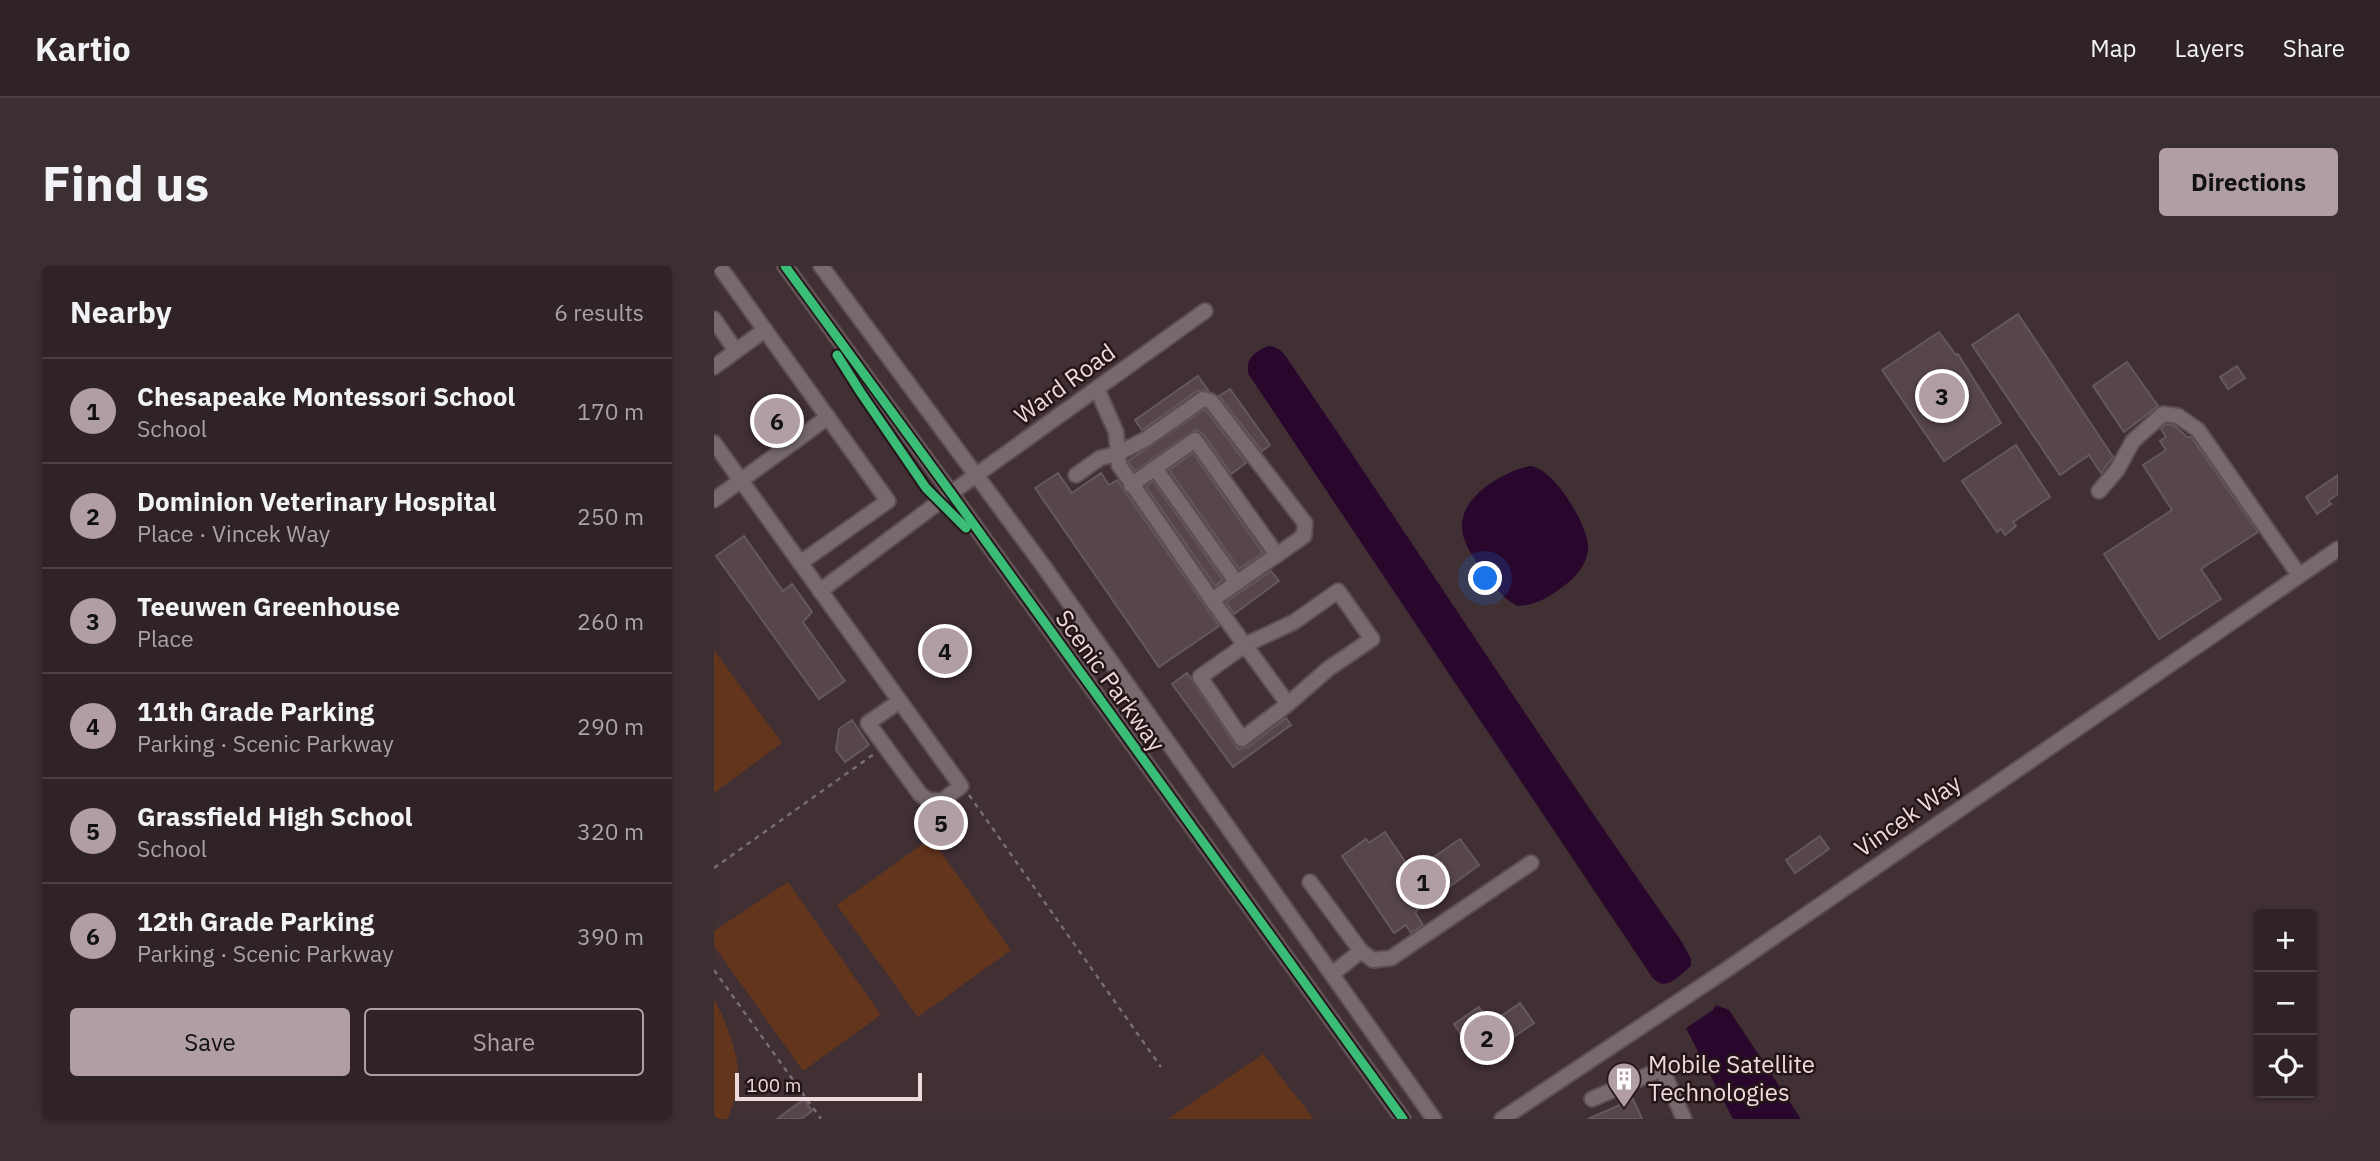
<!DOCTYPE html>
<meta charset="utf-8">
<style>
:root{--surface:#302326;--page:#3c2f32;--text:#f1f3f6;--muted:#a8a4a7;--line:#4b4043;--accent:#b19ea2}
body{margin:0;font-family:"IBM Plex Sans",sans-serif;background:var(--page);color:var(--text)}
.controls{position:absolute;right:21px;bottom:21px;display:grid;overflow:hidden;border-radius:7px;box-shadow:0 2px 5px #0004}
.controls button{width:63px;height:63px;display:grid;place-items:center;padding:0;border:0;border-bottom:2px solid var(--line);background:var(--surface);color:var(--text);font:35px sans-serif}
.scale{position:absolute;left:21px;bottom:18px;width:187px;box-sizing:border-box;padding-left:7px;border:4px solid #eed9dd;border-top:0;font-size:19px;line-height:24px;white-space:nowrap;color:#eed9dd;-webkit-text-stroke:5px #241518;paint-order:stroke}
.you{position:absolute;left:772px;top:313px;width:24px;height:24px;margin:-18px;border:5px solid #fff;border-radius:50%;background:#1a73e8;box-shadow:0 0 0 10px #1a73e833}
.badge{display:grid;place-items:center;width:46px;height:46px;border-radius:50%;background:var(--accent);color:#111;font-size:23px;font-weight:700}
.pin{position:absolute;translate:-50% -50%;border:4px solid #fff;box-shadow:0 2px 7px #0006}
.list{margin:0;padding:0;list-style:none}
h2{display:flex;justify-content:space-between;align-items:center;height:91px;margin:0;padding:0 28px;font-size:30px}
h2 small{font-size:23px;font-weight:400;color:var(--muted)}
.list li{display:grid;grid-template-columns:46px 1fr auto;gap:21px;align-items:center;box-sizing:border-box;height:105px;padding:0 28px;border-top:2px solid var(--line)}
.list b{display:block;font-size:26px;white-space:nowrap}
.list p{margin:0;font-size:23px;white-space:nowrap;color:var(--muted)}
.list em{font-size:23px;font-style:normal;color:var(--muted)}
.actions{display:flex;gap:14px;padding:21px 28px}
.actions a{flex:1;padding:16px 0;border:2px solid var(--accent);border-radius:7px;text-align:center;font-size:24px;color:var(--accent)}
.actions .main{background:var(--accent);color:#111}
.icon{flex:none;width:38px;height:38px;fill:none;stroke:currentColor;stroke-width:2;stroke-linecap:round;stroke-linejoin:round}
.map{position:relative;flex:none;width:1624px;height:853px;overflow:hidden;border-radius:7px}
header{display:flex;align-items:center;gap:42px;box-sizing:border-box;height:98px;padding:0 35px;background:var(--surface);border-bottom:2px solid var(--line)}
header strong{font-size:33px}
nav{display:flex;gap:38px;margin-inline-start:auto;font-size:24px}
.intro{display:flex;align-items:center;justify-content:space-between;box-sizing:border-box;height:168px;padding:0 42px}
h1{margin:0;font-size:49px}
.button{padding:18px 32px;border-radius:7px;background:var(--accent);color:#111;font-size:24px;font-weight:700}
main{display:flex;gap:42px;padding:0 42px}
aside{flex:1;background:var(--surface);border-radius:7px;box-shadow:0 2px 5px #0004}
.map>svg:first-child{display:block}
.green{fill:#63351d}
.water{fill:#29072c}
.building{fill:#57454d;stroke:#65575c;stroke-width:2}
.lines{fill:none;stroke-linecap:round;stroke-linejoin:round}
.minor-casing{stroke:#5e4e52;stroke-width:18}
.path{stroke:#796c6f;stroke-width:2.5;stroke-dasharray:5 5;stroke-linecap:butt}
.minor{stroke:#776a6d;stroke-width:14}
.cycleway-casing{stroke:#241518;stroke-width:13}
.cycleway{stroke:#3abd76;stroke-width:9}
.labels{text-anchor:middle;stroke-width:5;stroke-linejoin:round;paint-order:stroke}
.street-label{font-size:24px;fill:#eed9dd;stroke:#241518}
.poi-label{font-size:24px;fill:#eed9dd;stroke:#241518;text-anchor:start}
</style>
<header>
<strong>Kartio</strong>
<nav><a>Map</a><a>Layers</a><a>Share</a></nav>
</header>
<div class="intro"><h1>Find us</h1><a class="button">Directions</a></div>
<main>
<aside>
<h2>Nearby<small>6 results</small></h2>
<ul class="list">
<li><span class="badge">1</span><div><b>Chesapeake Montessori School</b><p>School</p></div><em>170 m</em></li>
<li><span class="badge">2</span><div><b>Dominion Veterinary Hospital</b><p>Place · Vincek Way</p></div><em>250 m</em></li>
<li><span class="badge">3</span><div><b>Teeuwen Greenhouse</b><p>Place</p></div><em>260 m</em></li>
<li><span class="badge">4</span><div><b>11th Grade Parking</b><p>Parking · Scenic Parkway</p></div><em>290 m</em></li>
<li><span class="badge">5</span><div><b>Grassfield High School</b><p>School</p></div><em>320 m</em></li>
<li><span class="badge">6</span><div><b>12th Grade Parking</b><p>Parking · Scenic Parkway</p></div><em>390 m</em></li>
</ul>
<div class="actions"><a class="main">Save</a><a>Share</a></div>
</aside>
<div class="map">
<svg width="1624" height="853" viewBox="0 0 1624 853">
<rect width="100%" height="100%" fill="#402f33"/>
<g class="green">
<polygon points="0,384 68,477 0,527"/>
<polygon points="217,572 297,684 204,751 123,639"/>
<polygon points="74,616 167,749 89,805 0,680 0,665"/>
<path d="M0,733C12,755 25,789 25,815C24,827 17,841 14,853H0Z"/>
<polygon points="549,788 600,853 454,853"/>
</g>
<g class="water">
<path d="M554,80C565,81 569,86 575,95C707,288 833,485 968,676L977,693V700C963,711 952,727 938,711L535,109C530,94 541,85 554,80Z"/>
<path d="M816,200C839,201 876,261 874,283C872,301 861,312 847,322C834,332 821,339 804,340C790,334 782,322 773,310C763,297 749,279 748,262C746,230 790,205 816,200Z"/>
<polygon points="1002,739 1015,744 1087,853 1019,853 972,762 999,744"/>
</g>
<g class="building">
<polygon points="1304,48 1399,191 1387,207 1375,189 1346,209 1258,79"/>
<polygon points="1225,66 1242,89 1244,88 1287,157 1230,195 1168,104"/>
<polygon points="1413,96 1444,140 1410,166 1379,120"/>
<polygon points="1523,100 1531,112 1514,123 1506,111"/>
<polygon points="484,110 494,124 483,125 428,164 421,154"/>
<polygon points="516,123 556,179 548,185 505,130"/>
<polygon points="491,143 532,197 517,208 489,168 481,164 421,205 414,195"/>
<polygon points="1452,158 1460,159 1473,171 1477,171 1544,266 1487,303 1507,333 1445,373 1390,288 1458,244 1429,199 1452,184 1446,175 1452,171 1447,163"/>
<polygon points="1302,179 1336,231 1299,256 1302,260 1291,269 1287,263 1283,266 1248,215"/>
<polygon points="479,187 549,287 525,303 455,204"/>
<polygon points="344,207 358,227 387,207 395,219 403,214 505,360 445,401 321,222"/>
<polygon points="1624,209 1624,228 1614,235 1617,238 1603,248 1592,231"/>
<polygon points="439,215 509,314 501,320 432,221"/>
<polygon points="30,270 69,325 78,318 98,346 89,356 131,415 105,433 2,290"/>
<polygon points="557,305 565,315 520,348 512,336"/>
<polygon points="473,407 524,483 534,481 572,452 577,459 519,501 458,418"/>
<polygon points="138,454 155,479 131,496 122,484 125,463"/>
<polygon points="671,566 711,625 727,614 714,595 746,573 765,599 701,646 709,659 697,667 692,659 680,667 628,590 652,573 655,577"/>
<polygon points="1106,570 1115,583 1081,607 1072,594"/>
<polygon points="806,737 820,757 775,788 774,794 758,791 758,786 740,758 765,741 776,758"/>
<polygon points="90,833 98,845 87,853 63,853"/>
<polygon points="919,833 928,853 874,853"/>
</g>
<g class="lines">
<g class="minor-casing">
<g id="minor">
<polyline points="5,0 174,235 86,297"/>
<polyline points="71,0 237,227 689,853"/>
<polyline points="107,0 328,298 720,853"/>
<polyline points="0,53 22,85"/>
<polyline points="0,101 51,64"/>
<polyline points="0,177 247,520 228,535 214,534 206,528 154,457 186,435"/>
<polyline points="441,202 523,317"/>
<polyline points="362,209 386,192 403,188 432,173 489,133 497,135 591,257 590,270 498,334 405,199 402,166 383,123"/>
<polyline points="417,219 481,174 563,289"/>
<polyline points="1385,225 1403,204 1419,175 1449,148 1464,150 1484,164 1585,309"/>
<polyline points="0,234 114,151"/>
<polyline points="106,325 237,227 491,45"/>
<polyline points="498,334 574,438 614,403 658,373 624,325 580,356 531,379 486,411 528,473 574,438"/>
<polyline points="596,616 647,685 659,694 677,692 817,597"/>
<polyline points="618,708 647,685"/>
<polyline points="878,833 948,803 970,853"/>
<polyline points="788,853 1006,708 1624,283"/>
</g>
</g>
<g class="path">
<polyline points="255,529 447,801"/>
<polyline points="0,602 160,488"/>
<polyline points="0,704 107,853"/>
</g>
<use href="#minor" class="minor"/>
<g class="cycleway-casing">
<g id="cycleway">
<polyline points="71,0 237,227 689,853"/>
<polyline points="123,89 147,127 212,222 252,262"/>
</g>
</g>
<use href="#cycleway" class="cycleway"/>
</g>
<defs>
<g id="building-pin" transform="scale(1.75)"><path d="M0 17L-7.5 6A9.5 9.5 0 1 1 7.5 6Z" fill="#b19ea2" stroke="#241518"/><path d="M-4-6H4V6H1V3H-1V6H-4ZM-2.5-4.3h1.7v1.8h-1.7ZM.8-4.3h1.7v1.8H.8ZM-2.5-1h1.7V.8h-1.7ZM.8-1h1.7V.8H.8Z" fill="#fff"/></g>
</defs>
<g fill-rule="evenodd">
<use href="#building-pin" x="910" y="813"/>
</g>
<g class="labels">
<g class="street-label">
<text transform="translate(351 118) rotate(-36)" y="8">Ward Road</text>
<text transform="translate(396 415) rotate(54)" y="8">Scenic Parkway</text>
<text transform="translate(1194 550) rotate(-35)" y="8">Vincek Way</text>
</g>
<g class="poi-label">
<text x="934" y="807">Mobile Satellite<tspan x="934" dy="28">Technologies</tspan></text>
</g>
</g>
</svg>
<div class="controls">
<button>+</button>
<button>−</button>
<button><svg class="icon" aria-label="locate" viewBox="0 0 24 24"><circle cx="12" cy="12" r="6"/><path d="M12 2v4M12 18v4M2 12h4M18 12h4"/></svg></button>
</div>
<div class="scale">100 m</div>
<div class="you"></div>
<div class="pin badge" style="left:709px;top:616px">1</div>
<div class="pin badge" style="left:773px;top:772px">2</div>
<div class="pin badge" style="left:1228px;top:130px">3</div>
<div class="pin badge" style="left:231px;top:385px">4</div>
<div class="pin badge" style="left:227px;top:557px">5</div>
<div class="pin badge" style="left:63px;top:155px">6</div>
</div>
</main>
